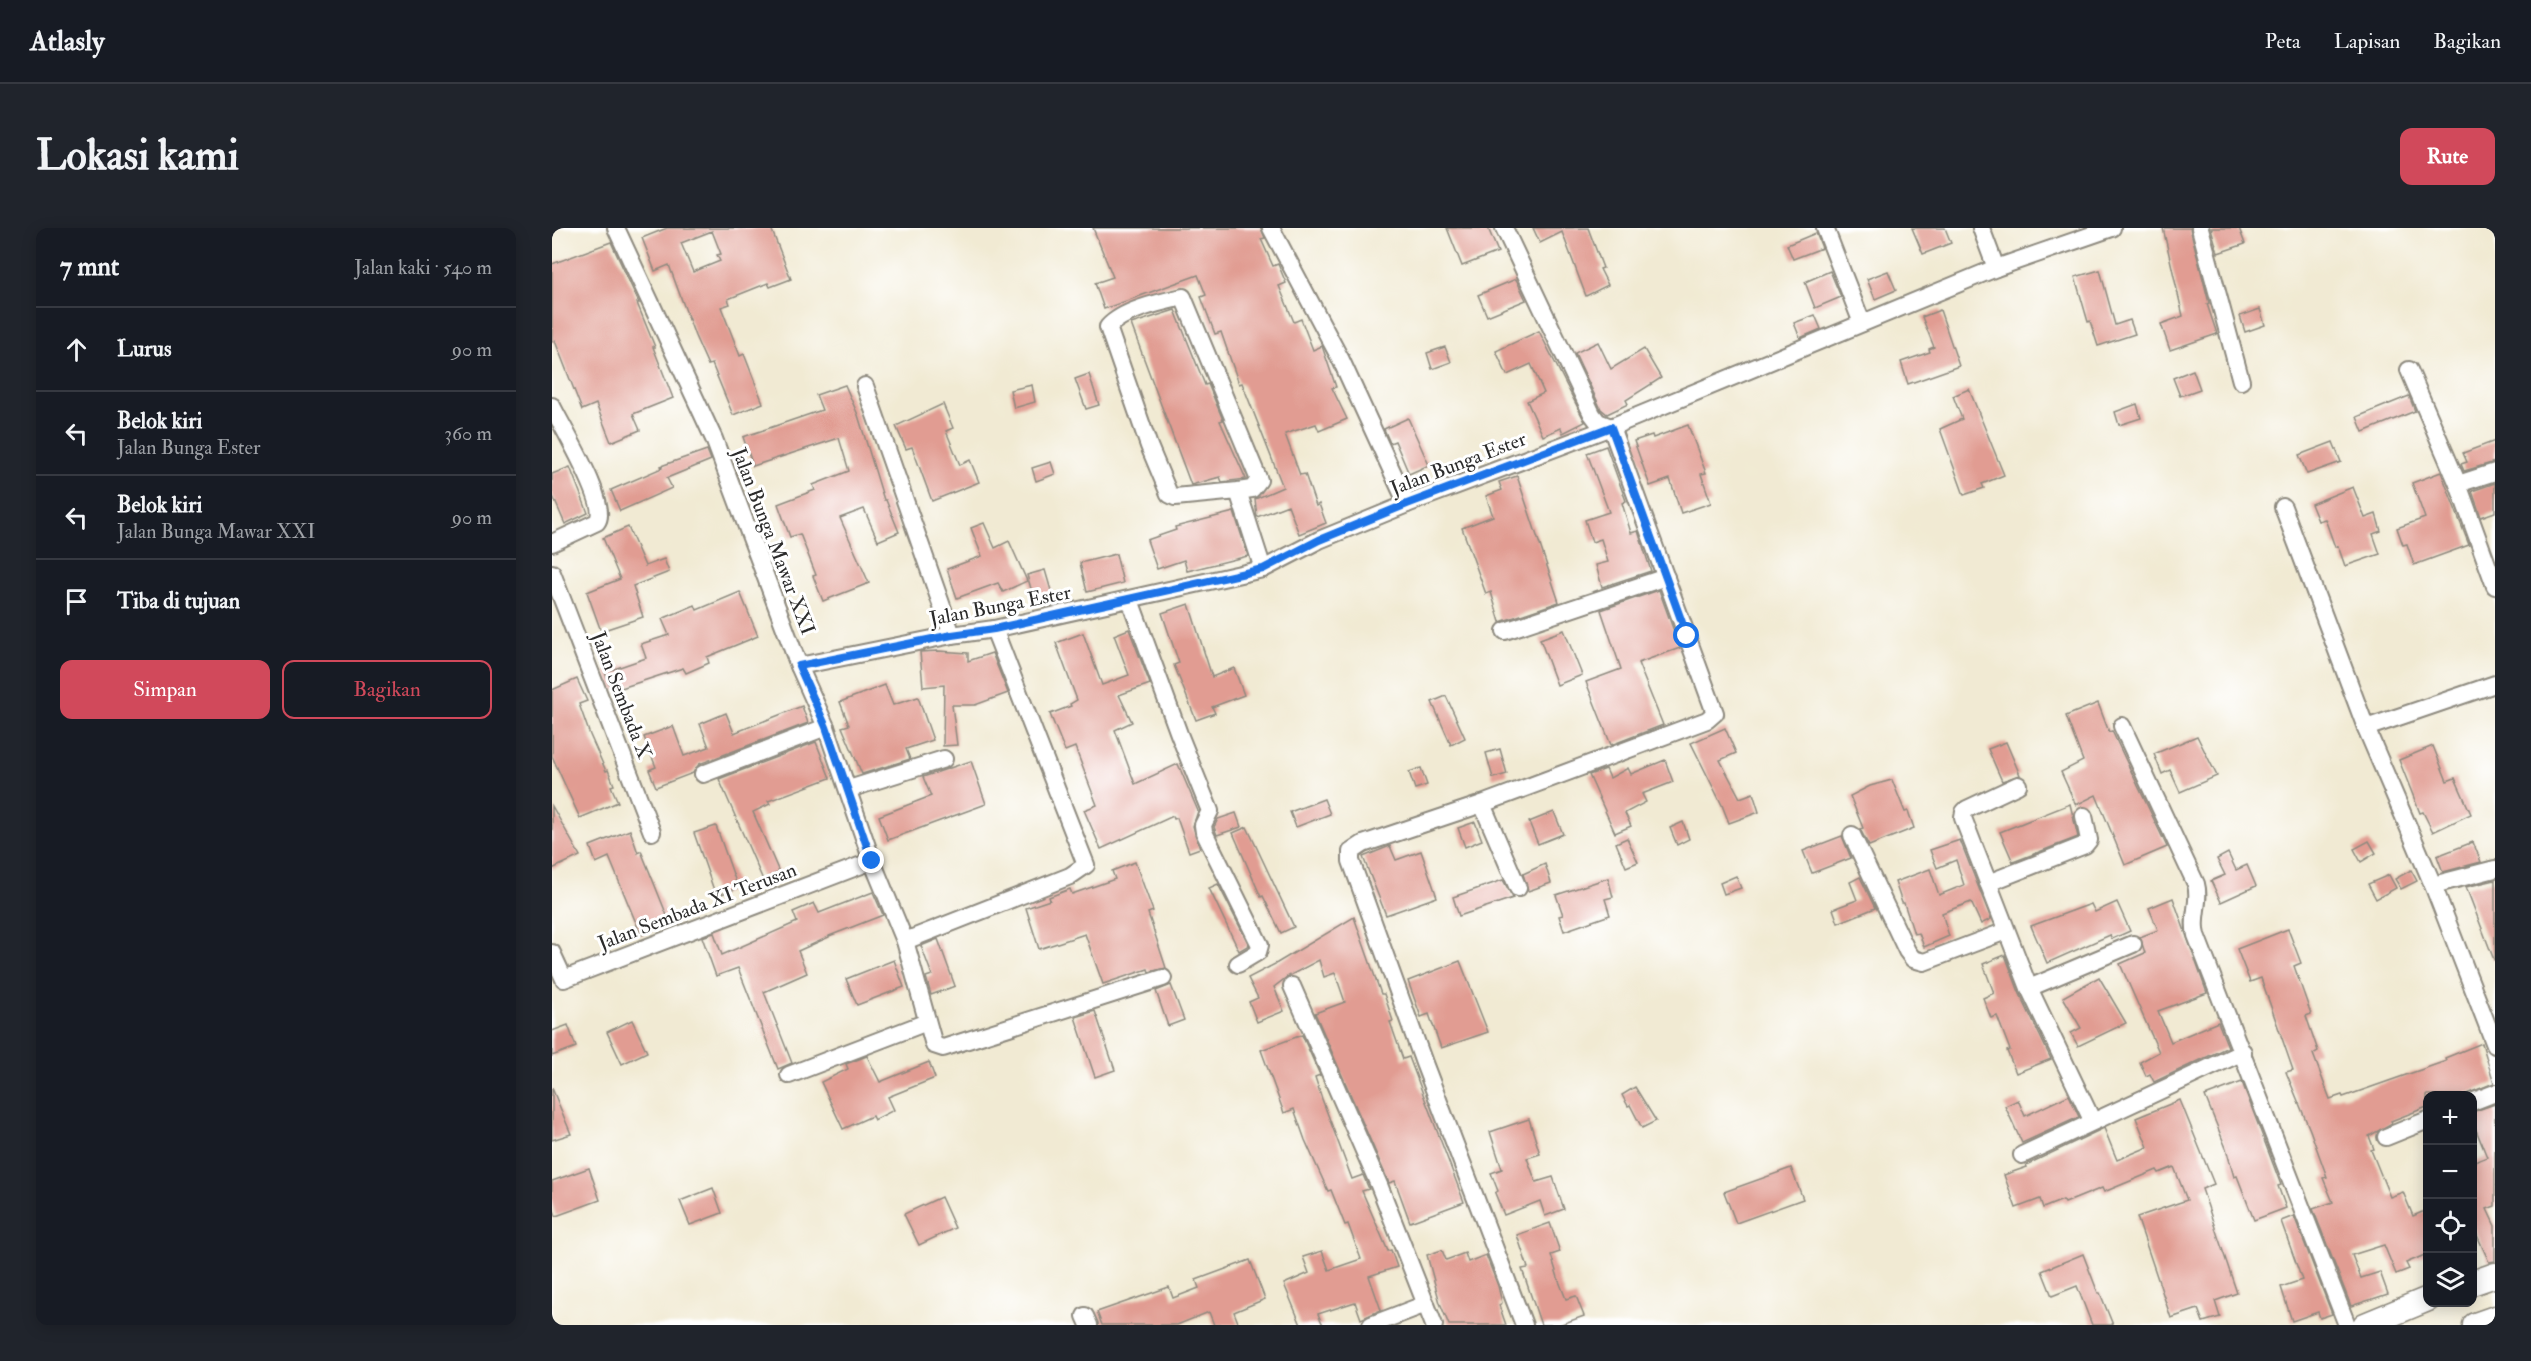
<!DOCTYPE html>
<html lang="id">
<meta charset="utf-8">
<style>
:root{--surface:#171b24;--page:#20242c;--text:#f1f3f6;--muted:#9ea1a6;--line:#363941;--accent:#d1495b}
body{margin:0;font-family:"IM FELL Double Pica",serif;background:var(--page);color:var(--text)}
.controls{position:absolute;right:18px;bottom:18px;display:grid;overflow:hidden;border-radius:12px;box-shadow:0 3px 15px #0003}
.controls button{width:54px;height:54px;display:grid;place-items:center;padding:0;border:0;border-bottom:2px solid var(--line);background:var(--surface);color:var(--text);font:30px sans-serif}
.stop{position:absolute;width:18px;height:18px;margin:-14px;border:4px solid #1a73e8;border-radius:50%;background:#fff}
.stop.end{background:#1a73e8;border-color:#fff;box-shadow:0 2px 6px #0008}
.list{margin:0;padding:0;list-style:none}
h2{display:flex;justify-content:space-between;align-items:center;height:78px;margin:0;padding:0 24px;font-size:26px}
h2 small{font-size:20px;font-weight:400;color:var(--muted)}
.list li{display:grid;grid-template-columns:39px 1fr auto;gap:18px;align-items:center;box-sizing:border-box;height:84px;padding:0 24px;border-top:2px solid var(--line)}
.list b{display:block;font-size:22px;white-space:nowrap}
.list p{margin:0;font-size:20px;white-space:nowrap;color:var(--muted)}
.list em{font-size:20px;font-style:normal;color:var(--muted)}
.actions{display:flex;gap:12px;padding:18px 24px}
.actions a{flex:1;padding:14px 0;border:2px solid var(--accent);border-radius:12px;text-align:center;font-size:21px;color:var(--accent)}
.actions .main{background:var(--accent);color:#fff}
.icon{flex:none;width:33px;height:33px;fill:none;stroke:currentColor;stroke-width:2;stroke-linecap:round;stroke-linejoin:round}
.map{position:relative;flex:none;width:1943px;height:1097px;overflow:hidden;border-radius:12px}
header{display:flex;align-items:center;gap:36px;box-sizing:border-box;height:84px;padding:0 30px;background:var(--surface);border-bottom:2px solid var(--line)}
header strong{font-size:28px}
nav{display:flex;gap:33px;margin-inline-start:auto;font-size:21px}
.intro{display:flex;align-items:center;justify-content:space-between;box-sizing:border-box;height:144px;padding:0 36px}
h1{margin:0;font-size:42px}
.button{padding:15px 27px;border-radius:12px;background:var(--accent);color:#fff;font-size:21px;font-weight:700}
main{display:flex;gap:36px;padding:0 36px}
aside{flex:1;background:var(--surface);border-radius:12px;box-shadow:0 3px 15px #0003}
.map>svg:first-child{display:block}
.building{fill:#e19c92;fill-rule:evenodd}
.lines{fill:none;stroke-linecap:round;stroke-linejoin:round}
.minor-casing{stroke:#8e8a7f;stroke-width:20}
.highway-casing{stroke:#8e8a7f;stroke-width:27}
.minor{stroke:#fff;stroke-width:16}
.highway{stroke:#fff;stroke-width:24}
.route{stroke:#1a73e8;stroke-width:8}
.labels{text-anchor:middle;stroke-width:6;stroke-linejoin:round;paint-order:stroke}
.street-label{font-size:20px;fill:#2b2b2b;stroke:#fff}
</style>
<header>
<strong>Atlasly</strong>
<nav><a>Peta</a><a>Lapisan</a><a>Bagikan</a></nav>
</header>
<div class="intro"><h1>Lokasi kami</h1><a class="button">Rute</a></div>
<main>
<aside>
<h2>7 mnt<small>Jalan kaki · 540 m</small></h2>
<ul class="list">
<li><svg class="icon" aria-label="ahead" viewBox="0 0 24 24"><path d="M12 20V5M6 11l6-6 6 6"/></svg><div><b>Lurus</b></div><em>90 m</em></li>
<li><svg class="icon" aria-label="left" viewBox="0 0 24 24"><path d="M17 20v-9H6M10 6l-5 5 5 5"/></svg><div><b>Belok kiri</b><p>Jalan Bunga Ester</p></div><em>360 m</em></li>
<li><svg class="icon" aria-label="left" viewBox="0 0 24 24"><path d="M17 20v-9H6M10 6l-5 5 5 5"/></svg><div><b>Belok kiri</b><p>Jalan Bunga Mawar XXI</p></div><em>90 m</em></li>
<li><svg class="icon" aria-label="arrive" viewBox="0 0 24 24"><path d="M6 21V4h12l-3 4 3 4H6"/></svg><div><b>Tiba di tujuan</b></div></li>
</ul>
<div class="actions"><a class="main">Simpan</a><a>Bagikan</a></div>
</aside>
<div class="map">
<svg width="1943" height="1097" viewBox="0 0 1943 1097">
<rect width="100%" height="100%" fill="#fff"/>
<filter id="ink" filterUnits="userSpaceOnUse"><feTurbulence type="fractalNoise" baseFrequency=".0167" numOctaves="2"/><feDisplacementMap in="SourceGraphic" scale="12" xChannelSelector="R" yChannelSelector="G"/><feConvolveMatrix kernelMatrix="1 2 1 2 8 2 1 2 1" color-interpolation-filters="sRGB"/></filter>
<filter id="wash" filterUnits="userSpaceOnUse"><feTurbulence type="fractalNoise" baseFrequency=".008" numOctaves="4" result="noise"/><feDisplacementMap in="SourceGraphic" scale="24" xChannelSelector="R" yChannelSelector="G"/><feGaussianBlur stdDeviation="1.35" result="paint"/><feColorMatrix in="noise" values="0 0 0 0 0 0 0 0 0 0 0 0 0 0 0 0 0 1.4 0 .05"/><feComposite in="paint" operator="in"/></filter>
<g filter="url(#wash)">
<rect width="100%" height="100%" fill="#f1ead3"/>
<g id="blocks">
<g class="building">
<path d="M115,0H219L239,51L218,59L216,55L176,71L178,76L169,79L188,128L192,126L211,175L181,187L160,136L156,137L143,108L117,37L103,43L90,10ZM160,3L169,26L165,27L168,33L141,44L129,15Z"/>
<polygon points="541,0 709,0 713,10 709,11 721,38 726,36 734,55 727,58 742,94 749,91 761,122 770,118 784,159 780,160 795,191 767,203 764,196 733,206 748,247 753,246 764,278 767,276 774,295 747,306 736,277 705,289 703,271 731,259 690,155 687,156 669,104 663,106 649,69 654,67 646,47 552,81 543,55 561,49"/>
<polygon points="895,0 936,0 946,24 910,38"/>
<polygon points="981,0 1036,0 1051,40 1048,41 1056,57 1034,68 1010,4 988,15"/>
<polygon points="1360,0 1393,0 1399,15 1371,26"/>
<polygon points="1611,0 1638,0 1657,75 1655,76 1665,106 1618,122 1609,96 1631,88"/>
<polygon points="1659,0 1687,0 1693,16 1666,25"/>
<polygon points="1264,5 1270,20 1241,31 1235,17"/>
<polygon points="59,14 87,75 85,75 103,119 101,119 121,170 81,186 88,202 59,214 44,176 30,182 3,113 0,114 0,36"/>
<polygon points="1548,42 1563,97 1578,92 1583,106 1546,118 1538,93 1536,94 1523,49"/>
<polygon points="1278,43 1289,69 1263,80 1253,54"/>
<polygon points="1336,43 1344,62 1323,71 1315,51"/>
<polygon points="964,51 974,72 935,88 926,67"/>
<polygon points="1708,81 1713,97 1693,104 1688,88"/>
<polygon points="623,82 653,157 656,156 671,192 668,193 694,251 670,254 668,249 639,257 579,96"/>
<polygon points="1388,82 1407,138 1356,156 1349,134 1378,124 1377,121 1382,119 1370,89"/>
<polygon points="1263,87 1269,101 1248,110 1242,95"/>
<polygon points="987,103 1033,194 1011,205 1009,200 991,208 975,173 992,165 979,136 955,147 944,123"/>
<polygon points="1046,114 1059,141 1092,121 1109,150 1074,172 1076,176 1055,186 1049,181 1023,125"/>
<polygon points="893,119 899,134 880,141 875,125"/>
<polygon points="1641,142 1648,161 1628,168 1621,150"/>
<polygon points="537,146 547,177 534,181 523,151"/>
<polygon points="293,157 306,187 332,272 334,272 347,304 326,313 312,281 288,290 317,355 271,373 261,348 264,347 248,306 238,309 226,276 263,262 261,257 297,243 287,210 201,238 191,209 270,182 264,167"/>
<polygon points="480,157 483,174 462,180 458,162"/>
<polygon points="1417,161 1452,247 1430,256 1432,260 1412,267 1388,201 1410,191 1401,168"/>
<polygon points="1857,168 1863,183 1811,204 1805,189"/>
<polygon points="391,176 401,200 394,203 408,237 418,232 427,254 380,273 360,219 354,221 344,198"/>
<polygon points="1585,176 1589,190 1567,197 1563,184"/>
<polygon points="856,190 877,237 857,246 843,213 838,215 832,201"/>
<polygon points="1136,197 1154,245 1149,246 1159,275 1129,285 1118,251 1098,258 1082,213 1100,207 1101,210"/>
<polygon points="1943,213 1943,234 1912,243 1909,236 1915,234 1911,225"/>
<polygon points="1781,214 1789,234 1755,246 1747,227"/>
<polygon points="1054,218 1074,273 1070,275 1079,305 1086,303 1099,343 1050,359 1044,337 1056,334 1049,311 1040,314 1033,292 1057,284 1035,225"/>
<polygon points="155,222 159,232 115,250 120,260 68,283 59,262 110,240 109,238"/>
<polygon points="499,234 503,246 484,253 480,240"/>
<polygon points="18,239 36,285 13,296 0,266 0,246"/>
<polygon points="1889,244 1917,317 1862,337 1855,316 1851,317 1845,300 1873,290 1860,255"/>
<polygon points="965,248 1007,374 948,394 939,364 934,366 910,300 941,288 934,268 950,262 947,254"/>
<polygon points="1943,255 1943,284 1929,289 1920,263"/>
<polygon points="1801,259 1813,290 1824,286 1829,303 1821,306 1828,326 1793,338 1786,318 1783,319 1773,291 1766,293 1759,276"/>
<polygon points="682,284 696,328 635,343 632,332 605,341 595,312 624,302 623,299"/>
<polygon points="432,295 443,320 457,313 475,353 451,364 446,355 405,370 395,341 430,328 419,300"/>
<polygon points="76,299 93,338 112,331 117,344 81,358 91,389 49,403 35,364 68,351 51,310"/>
<polygon points="564,326 571,355 535,364 528,335"/>
<polygon points="493,342 500,366 482,371 475,347"/>
<polygon points="1107,362 1128,420 1086,435 1111,497 1059,517 1034,454 1069,441 1049,382"/>
<polygon points="188,364 206,408 155,429 157,435 134,445 131,440 60,463 53,444 94,430 89,416 117,407 110,391 143,377 145,382"/>
<polygon points="637,376 660,449 682,440 692,467 660,479 663,485 644,492 622,437 627,435 610,385"/>
<polygon points="577,401 598,456 567,467 580,494 563,502 583,556 626,536 646,583 641,598 648,620 637,624 625,590 622,591 621,588 549,621 532,582 545,577 523,519 513,523 498,486 519,478 518,476 525,472 504,415 531,405 550,457 577,447 562,407"/>
<polygon points="1012,402 1030,447 1005,457 988,411"/>
<polygon points="386,423 416,425 416,433 440,425 456,465 423,477 400,477 405,517 391,518 392,457 371,459 368,424"/>
<polygon points="25,451 35,473 27,476 38,507 54,543 56,542 62,557 59,558 66,574 28,590 0,528 0,462"/>
<polygon points="333,457 341,477 366,469 381,512 354,521 358,531 310,546 290,499 297,497 288,474"/>
<polygon points="894,468 913,510 899,517 880,474"/>
<polygon points="1546,475 1557,504 1560,503 1615,619 1573,637 1544,567 1524,577 1509,544 1531,533 1514,488"/>
<polygon points="250,478 256,495 147,536 141,545 104,559 97,542 104,539 92,509 121,498 132,528 157,519 148,496 174,485 182,505"/>
<polygon points="1173,500 1184,525 1168,532 1188,570 1201,565 1207,584 1177,595 1170,577 1139,515"/>
<polygon points="1645,508 1665,548 1628,564 1618,542 1610,546 1602,526"/>
<polygon points="264,514 278,550 216,573 218,576 201,584 227,644 211,652 167,551"/>
<polygon points="1454,514 1468,547 1450,553 1436,521"/>
<polygon points="1881,518 1895,553 1903,550 1919,586 1881,604 1871,584 1868,585 1847,532"/>
<polygon points="948,521 955,546 941,550 934,525"/>
<polygon points="1113,532 1121,554 1090,566 1094,574 1073,585 1079,598 1063,605 1037,547 1054,541 1058,550 1076,540 1079,546"/>
<polygon points="419,533 434,576 336,612 327,588 379,568 371,549"/>
<polygon points="869,540 875,557 863,561 857,544"/>
<polygon points="1340,552 1353,584 1356,583 1362,600 1317,618 1308,601 1311,600 1298,568 1318,558"/>
<polygon points="772,571 778,586 744,599 738,584"/>
<polygon points="1518,576 1526,609 1461,634 1448,604"/>
<polygon points="0,578 28,628 0,641"/>
<polygon points="1002,584 1011,606 986,616 977,594"/>
<polygon points="684,585 689,599 665,607 662,599 666,591"/>
<polygon points="923,594 930,612 913,619 906,600"/>
<polygon points="1131,594 1137,611 1125,617 1118,600"/>
<polygon points="164,598 186,660 164,668 142,605"/>
<polygon points="695,599 742,699 729,705 711,668 709,669 681,605"/>
<polygon points="78,602 86,625 89,623 118,695 89,707 57,629 44,635 38,618"/>
<polygon points="1290,608 1299,630 1260,645 1251,623"/>
<polygon points="1075,610 1086,634 1074,639 1064,615"/>
<polygon points="1408,612 1439,691 1429,696 1419,674 1390,685 1397,708 1372,719 1367,705 1362,706 1352,675 1350,675 1343,654 1378,641 1387,667 1412,657 1404,632 1385,640 1378,622"/>
<polygon points="1817,613 1824,625 1809,634 1802,621"/>
<polygon points="1921,614 1929,634 1891,644 1885,628"/>
<polygon points="838,618 844,632 869,623 885,669 834,687 811,629"/>
<polygon points="1676,625 1684,642 1695,637 1704,658 1669,674 1659,653 1673,647 1665,631"/>
<polygon points="583,634 601,683 596,685 614,740 597,744 596,741 551,756 533,706 487,721 474,680 498,672 497,669 518,661 520,666 563,651 560,643"/>
<polygon points="993,636 999,655 976,663 971,646"/>
<polygon points="1859,642 1865,653 1849,661 1843,651"/>
<polygon points="1837,647 1844,660 1824,671 1816,656"/>
<polygon points="1184,648 1189,660 1172,666 1168,655"/>
<polygon points="1308,649 1323,680 1286,695 1281,681 1305,672 1298,654"/>
<polygon points="1056,650 1061,669 1053,671 1058,687 1012,703 1007,688 1011,687 1004,667"/>
<polygon points="951,652 961,670 907,688 901,669"/>
<polygon points="1943,652 1943,732 1942,732 1914,659"/>
<polygon points="666,656 697,717 687,723 657,660"/>
<polygon points="321,664 331,687 277,708 277,709 246,723 255,745 212,764 240,835 226,841 186,740 164,748 150,709 162,705 170,727 245,694 241,684 262,675 267,685"/>
<polygon points="1621,670 1655,765 1606,783 1619,814 1666,794 1676,819 1602,854 1598,846 1594,848 1588,834 1607,824 1568,736 1593,725 1588,709 1606,702 1597,680"/>
<polygon points="1565,674 1578,703 1560,711 1558,707 1495,735 1479,698 1539,676 1543,684"/>
<polygon points="802,689 829,766 832,766 841,793 838,794 851,831 857,829 912,974 858,994 843,953 837,955 763,785 793,774 783,745 772,749 767,732 735,749 722,759 732,783 705,794 697,774 706,770 696,750 725,735"/>
<polygon points="1736,701 1749,735 1742,738 1759,786 1754,788 1766,823 1761,826 1778,871 1790,867 1791,869 1894,833 1893,830 1930,815 1942,855 1912,867 1875,867 1875,879 1839,893 1840,895 1817,908 1822,921 1819,922 1838,969 1851,964 1861,988 1875,982 1875,1026 1854,1035 1857,1041 1844,1046 1832,1017 1800,1027 1809,1050 1828,1044 1836,1066 1799,1078 1761,981 1781,974 1771,950 1775,949 1758,902 1734,844 1741,842 1709,750 1698,754 1685,721"/>
<polygon points="386,711 403,758 379,767 374,749 380,747 369,718"/>
<polygon points="1453,727 1467,764 1499,831 1464,845 1455,823 1458,822 1445,788 1439,790 1431,770 1442,765 1431,736"/>
<polygon points="342,732 352,759 305,777 294,751"/>
<polygon points="908,733 936,804 889,820 877,786 869,789 856,753"/>
<polygon points="1547,749 1574,795 1526,818 1519,805 1529,800 1511,769"/>
<polygon points="619,757 632,792 616,798 604,763"/>
<polygon points="543,783 563,842 543,849 523,789"/>
<polygon points="80,792 95,824 70,836 55,804"/>
<polygon points="16,797 24,819 0,828 0,803"/>
<polygon points="750,807 768,847 763,849 770,871 800,951 811,947 817,961 810,963 836,1023 839,1022 845,1039 817,1048 829,1082 809,1091 803,1074 766,1086 771,1097 749,1097 732,1056 757,1045 751,1029 770,1023 777,1042 809,1031 796,996 793,997 779,962 776,963 753,912 742,881 732,885 709,822"/>
<polygon points="315,828 328,854 377,834 383,850 336,869 342,882 322,892 320,888 291,901 269,854 296,841 294,836"/>
<polygon points="1690,854 1729,957 1726,958 1734,980 1702,992 1685,948 1682,949 1674,920 1653,868"/>
<polygon points="1083,859 1104,893 1090,900 1078,877 1076,878 1070,867"/>
<polygon points="0,860 19,906 0,912"/>
<polygon points="1517,867 1527,889 1470,915 1453,878 1466,872 1473,888"/>
<polygon points="1628,872 1662,956 1650,961 1685,1065 1663,1073 1668,1089 1651,1094 1646,1081 1619,1090 1585,989 1635,972 1622,939 1607,945 1605,942 1552,964 1550,960 1513,975 1511,972 1491,980 1488,971 1464,980 1452,947 1475,939 1474,937 1552,900 1565,932 1596,919 1584,890"/>
<polygon points="1943,876 1943,978 1935,981 1943,998 1943,1033 1937,1034 1920,996 1920,935 1935,929 1920,892 1920,884"/>
<polygon points="977,891 988,926 975,930 984,954 1001,949 1012,981 993,988 988,973 952,987 943,965 946,963 939,945 950,941 938,904"/>
<polygon points="37,940 48,972 4,988 0,976 0,953"/>
<polygon points="1239,940 1251,971 1184,995 1172,964"/>
<polygon points="161,960 170,985 138,997 128,973"/>
<polygon points="389,969 403,1000 367,1017 352,986"/>
<polygon points="1742,988 1780,1086 1768,1090 1766,1084 1740,1093 1729,1059 1750,1052 1729,993"/>
<polygon points="998,995 1008,1024 999,1027 1007,1053 1014,1071 1024,1068 1032,1088 1007,1097 989,1097 970,1041 976,1040 965,1007"/>
<polygon points="890,1022 894,1032 913,1025 916,1034 934,1027 946,1058 950,1075 947,1077 954,1097 897,1097 888,1075 875,1027"/>
<polygon points="1531,1026 1546,1065 1548,1065 1561,1097 1540,1097 1525,1058 1500,1068 1490,1043"/>
<polygon points="698,1032 713,1071 682,1084 687,1097 662,1097 657,1084 625,1097 550,1097 545,1084 617,1059 621,1070 647,1060 644,1052"/>
</g>
</g>
</g>
<g filter="url(#ink)">
<use href="#blocks" fill-opacity="0" stroke="#8e8a7f" stroke-width="1.5"/>
<g class="lines">
<g class="minor-casing">
<g id="minor">
<polyline points="64,0 162,211 247,438 274,499 320,633 353,713 382,817 391,820 611,750"/>
<polyline points="719,0 789,132 855,276"/>
<polyline points="952,0 1040,186 1046,194 1059,199 1163,485 1155,492 930,576 811,616 799,624 799,633 872,835 972,1097"/>
<polyline points="1273,0 1310,95"/>
<polyline points="1429,0 1444,40"/>
<polyline points="1648,0 1689,153"/>
<polyline points="1857,142 1906,256 1943,358"/>
<polyline points="313,158 400,407"/>
<path d="M0,178C10,199 58,277 45,294L0,315"/>
<polyline points="1906,256 1943,244"/>
<path d="M686,263L700,261L707,252L631,69C609,74 571,82 556,99L558,105L597,218L617,266L623,269L686,263L711,341"/>
<polyline points="1731,279 1814,500 1881,657 1943,817"/>
<polyline points="0,345 100,604"/>
<polyline points="578,372 627,506 658,583 651,597 652,604 708,717 706,724 686,736"/>
<polyline points="953,403 1114,349"/>
<polyline points="247,438 400,407 442,401 711,341 767,312 855,276 1059,199 1444,40 1560,0"/>
<path d="M1570,498L1644,656C1649,674 1639,689 1644,707L1795,1097"/>
<polyline points="1814,500 1943,456"/>
<polyline points="151,546 274,499"/>
<polyline points="1466,557 1415,581 1412,584 1411,590 1477,760 1540,892"/>
<polyline points="297,561 392,531"/>
<polyline points="930,576 966,660"/>
<polyline points="1300,607 1355,723 1361,731 1372,734 1454,703"/>
<polyline points="1436,655 1533,617 1537,612 1532,588"/>
<polyline points="1881,657 1943,641"/>
<polyline points="353,713 518,648 534,637 442,401"/>
<polyline points="0,725 12,751 320,633"/>
<polyline points="740,758 827,957 882,1097"/>
<polyline points="1477,760 1581,716"/>
<polyline points="237,847 375,794"/>
<polyline points="1920,874 1943,865"/>
<polyline points="1834,909 1876,892"/>
<polyline points="1470,927 1691,824"/>
<polyline points="533,1088 537,1097"/>
<polyline points="819,1097 874,1076"/>
</g>
</g>
<g class="highway-casing">
<g id="highway">
<polyline points="1920,1055 1943,1047"/>
<polyline points="1813,1097 1876,1071"/>
<polyline points="1923,1097 1943,1090"/>
</g>
</g>
<use href="#minor" class="minor"/>
<use href="#highway" class="highway"/>
</g>
</g>
<g class="lines" filter="url(#ink)">
<polyline class="route" points="320,633 274,499 247,438 400,407 442,401 711,341 767,312 855,276 1059,199 1135,408"/>
</g>
<g class="labels">
<g class="street-label">
<text transform="translate(906 235) rotate(-21)" y="7">Jalan Bunga Ester</text>
<text transform="translate(222 313) rotate(69)" y="7">Jalan Bunga Mawar XXI</text>
<text transform="translate(448 377) rotate(-11)" y="7">Jalan Bunga Ester</text>
<text transform="translate(70 467) rotate(69)" y="7">Jalan Sembada X</text>
<text transform="translate(145 678) rotate(-21)" y="7">Jalan Sembada XI Terusan</text>
</g>
</g>
</svg>
<div class="controls">
<button>+</button>
<button>−</button>
<button><svg class="icon" aria-label="locate" viewBox="0 0 24 24"><circle cx="12" cy="12" r="6"/><path d="M12 2v4M12 18v4M2 12h4M18 12h4"/></svg></button>
<button><svg class="icon" aria-label="layers" viewBox="0 0 24 24"><path d="M12 4l9 5-9 5-9-5zM3 14l9 5 9-5"/></svg></button>
</div>
<div class="stop" style="left:1135px;top:408px"></div>
<div class="stop end" style="left:320px;top:633px"></div>
</div>
</main>
